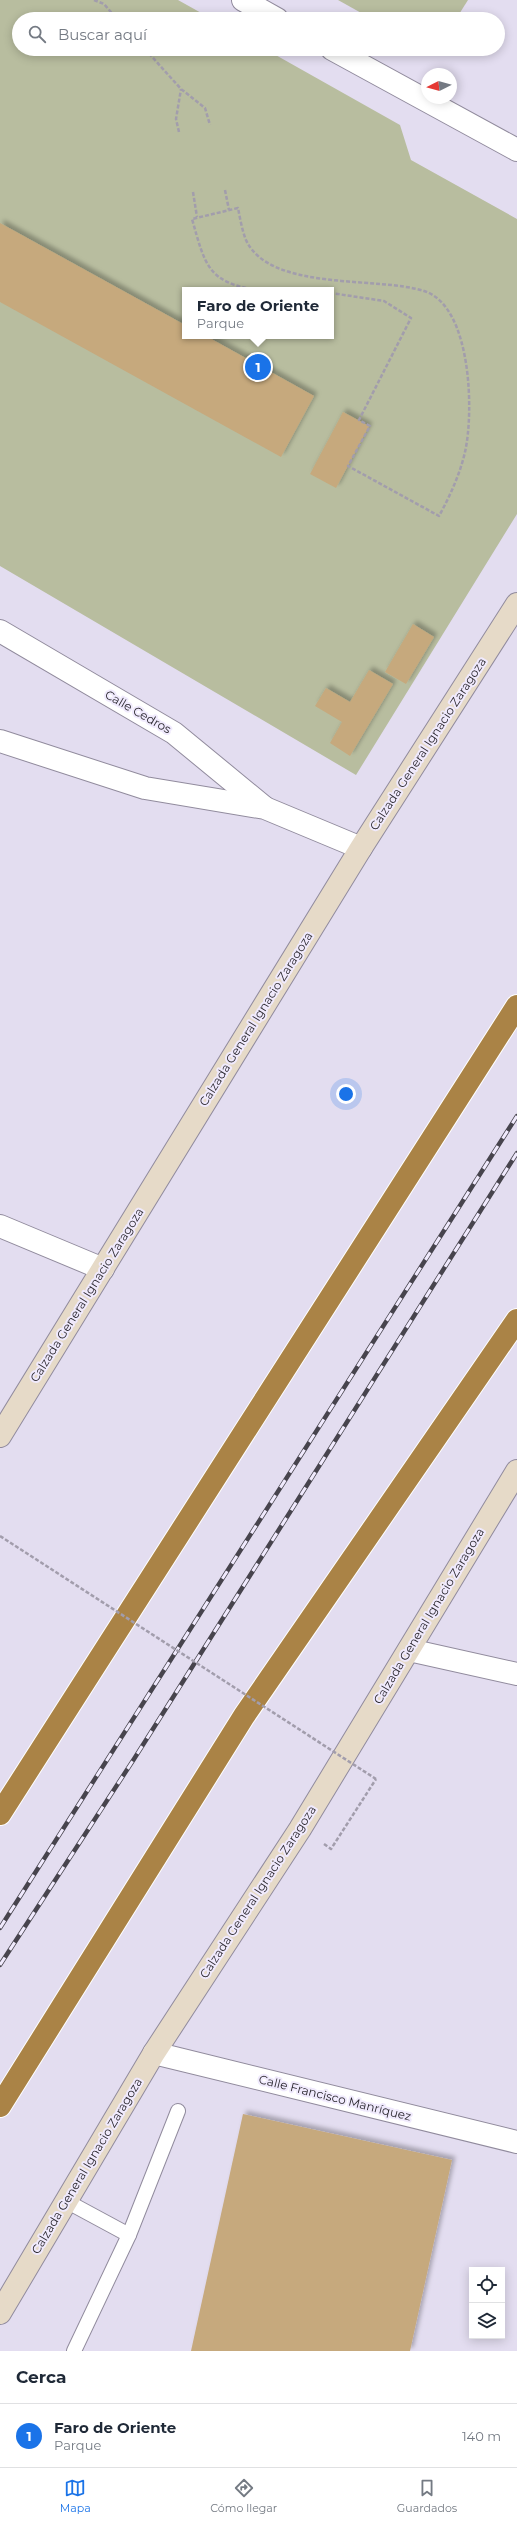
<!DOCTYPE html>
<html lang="es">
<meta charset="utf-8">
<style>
:root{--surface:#fff;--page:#f6f6f7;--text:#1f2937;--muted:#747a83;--line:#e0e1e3;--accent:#1a73e8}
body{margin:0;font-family:Montserrat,sans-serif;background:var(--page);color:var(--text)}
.controls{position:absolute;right:12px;bottom:12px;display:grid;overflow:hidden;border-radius:0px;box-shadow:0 2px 10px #0003}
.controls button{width:36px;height:36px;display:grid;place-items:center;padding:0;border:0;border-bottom:1px solid var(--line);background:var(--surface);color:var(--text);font:20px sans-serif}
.compass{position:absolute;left:421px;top:68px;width:36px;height:36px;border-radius:50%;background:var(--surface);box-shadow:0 2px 10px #0003;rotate:264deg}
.you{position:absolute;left:346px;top:1094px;width:14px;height:14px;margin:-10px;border:3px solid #fff;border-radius:50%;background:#1a73e8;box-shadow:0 0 0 6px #1a73e833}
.badge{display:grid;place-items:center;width:26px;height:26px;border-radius:50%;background:var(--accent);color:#fff;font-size:13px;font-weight:700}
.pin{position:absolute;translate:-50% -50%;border:2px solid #fff;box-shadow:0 1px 4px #0006}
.popup{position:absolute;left:182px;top:287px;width:152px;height:52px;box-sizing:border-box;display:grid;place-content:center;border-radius:0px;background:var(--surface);filter:drop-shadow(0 1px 3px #0005);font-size:13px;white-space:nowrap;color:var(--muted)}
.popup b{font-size:15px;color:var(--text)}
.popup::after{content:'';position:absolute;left:50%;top:100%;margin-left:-8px;border:8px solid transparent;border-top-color:var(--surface)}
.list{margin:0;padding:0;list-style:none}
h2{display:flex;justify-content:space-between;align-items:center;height:52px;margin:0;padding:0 16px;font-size:17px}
h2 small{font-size:13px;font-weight:400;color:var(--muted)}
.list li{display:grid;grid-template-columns:26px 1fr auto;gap:12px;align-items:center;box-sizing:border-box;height:64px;padding:0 16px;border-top:1px solid var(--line)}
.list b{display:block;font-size:15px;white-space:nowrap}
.list p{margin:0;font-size:13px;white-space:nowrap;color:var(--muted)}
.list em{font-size:13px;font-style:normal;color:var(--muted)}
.icon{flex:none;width:22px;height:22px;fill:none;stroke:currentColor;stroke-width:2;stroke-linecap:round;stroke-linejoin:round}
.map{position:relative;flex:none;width:517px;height:2351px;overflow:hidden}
.search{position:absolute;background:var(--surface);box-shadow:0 2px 10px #0003;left:12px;right:12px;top:12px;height:44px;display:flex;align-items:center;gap:10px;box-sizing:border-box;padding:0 14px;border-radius:22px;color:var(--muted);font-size:15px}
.sheet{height:116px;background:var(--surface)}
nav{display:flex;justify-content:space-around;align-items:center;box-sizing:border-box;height:56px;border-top:1px solid var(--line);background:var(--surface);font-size:11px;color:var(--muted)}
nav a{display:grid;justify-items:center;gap:2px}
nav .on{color:var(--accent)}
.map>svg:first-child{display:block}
.green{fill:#b8bd9f;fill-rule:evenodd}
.building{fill:#c6a97d;filter:url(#shadow)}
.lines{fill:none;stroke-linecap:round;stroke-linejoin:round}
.lane-casing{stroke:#918b9d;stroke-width:16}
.street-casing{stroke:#918b9d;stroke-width:24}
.secondary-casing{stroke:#918b9d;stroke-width:24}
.highway-casing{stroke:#fff;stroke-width:24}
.path{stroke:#a29dac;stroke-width:2.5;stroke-dasharray:4 2;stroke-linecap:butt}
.lane{stroke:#fff;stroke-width:14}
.street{stroke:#fff;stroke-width:22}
.secondary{stroke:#e6dac8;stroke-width:22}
.highway{stroke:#aa8346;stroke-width:22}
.rail-casing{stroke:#47444d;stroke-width:4.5}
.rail{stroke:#f0eafd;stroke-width:3;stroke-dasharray:9;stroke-linecap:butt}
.path-bridge{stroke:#a29dac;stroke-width:2.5;stroke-dasharray:4 2;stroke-linecap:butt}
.labels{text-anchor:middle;stroke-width:4;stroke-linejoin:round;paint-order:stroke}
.street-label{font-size:12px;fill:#2b282f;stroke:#f0eafd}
</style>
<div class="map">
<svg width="517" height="2351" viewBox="0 0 517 2351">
<defs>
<filter id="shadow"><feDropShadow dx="3.5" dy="-3.5" stdDeviation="2" flood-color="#0004"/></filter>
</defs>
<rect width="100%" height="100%" fill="#e3ddf0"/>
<g class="green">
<path d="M0,0H178L212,19H19V49H265L400,125L411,160L517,219V514L356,775L0,566ZM185,290H331V336H185Z"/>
<polygon points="338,0 468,0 456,19 372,19"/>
</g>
<g class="building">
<polygon points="0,223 185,325 185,336 206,336 314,396 281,457 0,302"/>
<polygon points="343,412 369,426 336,488 310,474"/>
<polygon points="413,624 434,637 406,684 385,672"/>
<polygon points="369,670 393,684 350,756 330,743 342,722 315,706 326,688 350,702"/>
<polygon points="243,2114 452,2160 410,2351 191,2351"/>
</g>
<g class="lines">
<g class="lane-casing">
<g id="lane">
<polyline points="66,2201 129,2235"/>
<polyline points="74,2351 129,2235 178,2111"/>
</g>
</g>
<g class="street-casing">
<g id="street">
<polyline points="243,0 277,19"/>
<polyline points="332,49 517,150"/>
<polyline points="0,631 174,733 264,807"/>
<polyline points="0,741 145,788 265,808 361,848"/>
<polyline points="0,1226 103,1269"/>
<polyline points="409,1650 517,1674"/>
<polyline points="154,2053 517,2142"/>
</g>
</g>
<g class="secondary-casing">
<g id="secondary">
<polyline points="0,1436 361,848 517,604"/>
<polyline points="0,2313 154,2053 300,1829 517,1471"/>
</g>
</g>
<g class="highway-casing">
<g id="highway">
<polyline points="0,1814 517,1006"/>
<polyline points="0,2106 244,1716 517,1320"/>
</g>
</g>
<g class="path">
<polyline points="94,0 104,4 117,19"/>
<polyline points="145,49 181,89 205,108 210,125"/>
<polyline points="179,132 176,119 181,89"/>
<polyline points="225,190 229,210"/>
<polyline points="193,192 197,217"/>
<path d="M258,290C207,283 205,264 192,219L238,208C240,218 242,230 246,240C270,292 378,276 424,291C472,306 474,413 465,452C460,474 450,496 439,516L348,466L370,426L359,420L411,318L384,301L331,293"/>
<polyline points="324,1844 331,1849 376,1779"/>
</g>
<use href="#lane" class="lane"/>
<use href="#street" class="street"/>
<use href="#secondary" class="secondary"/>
<use href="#highway" class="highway"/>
<g class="rail-casing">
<g id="rail">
<polyline points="0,1928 517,1116"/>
<polyline points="0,1965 134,1759 517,1153"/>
</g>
</g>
<use href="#rail" class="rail"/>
<polyline class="path-bridge" points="0,1536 376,1779"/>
</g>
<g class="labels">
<g class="street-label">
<text transform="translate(138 712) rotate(30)" y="4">Calle Cedros</text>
<text transform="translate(428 744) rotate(-57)" y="4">Calzada General Ignacio Zaragoza</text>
<text transform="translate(256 1019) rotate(-58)" y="4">Calzada General Ignacio Zaragoza</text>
<text transform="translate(87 1295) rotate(-58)" y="4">Calzada General Ignacio Zaragoza</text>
<text transform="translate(429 1616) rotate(-59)" y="4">Calzada General Ignacio Zaragoza</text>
<text transform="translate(258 1892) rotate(-57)" y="4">Calzada General Ignacio Zaragoza</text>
<text transform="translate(335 2098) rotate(14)" y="4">Calle Francisco Manríquez</text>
<text transform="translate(87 2166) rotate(-59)" y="4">Calzada General Ignacio Zaragoza</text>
</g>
</g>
</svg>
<div class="controls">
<button><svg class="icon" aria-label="locate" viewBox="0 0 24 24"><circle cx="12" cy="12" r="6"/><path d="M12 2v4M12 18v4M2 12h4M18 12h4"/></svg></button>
<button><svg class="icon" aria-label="layers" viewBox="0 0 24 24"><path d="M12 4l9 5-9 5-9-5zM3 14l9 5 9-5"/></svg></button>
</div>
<svg class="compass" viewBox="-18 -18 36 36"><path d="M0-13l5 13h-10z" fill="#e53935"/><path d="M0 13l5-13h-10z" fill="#747a83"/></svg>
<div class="you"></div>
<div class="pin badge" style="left:258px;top:367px">1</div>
<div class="popup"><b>Faro de Oriente</b>Parque</div>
<div class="search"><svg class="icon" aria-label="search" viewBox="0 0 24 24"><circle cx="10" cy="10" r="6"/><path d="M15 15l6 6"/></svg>Buscar aquí</div>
</div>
<section class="sheet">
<h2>Cerca<small></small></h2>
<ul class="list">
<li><span class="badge">1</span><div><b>Faro de Oriente</b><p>Parque</p></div><em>140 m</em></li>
</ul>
</section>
<nav>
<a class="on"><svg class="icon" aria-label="map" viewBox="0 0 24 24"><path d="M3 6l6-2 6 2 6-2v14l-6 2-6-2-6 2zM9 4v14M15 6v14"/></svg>Mapa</a>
<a><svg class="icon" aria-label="directions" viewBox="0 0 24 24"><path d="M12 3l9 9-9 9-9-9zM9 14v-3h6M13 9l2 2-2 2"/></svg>Cómo llegar</a>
<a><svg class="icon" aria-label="saved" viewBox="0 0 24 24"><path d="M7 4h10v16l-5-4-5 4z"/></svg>Guardados</a>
</nav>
